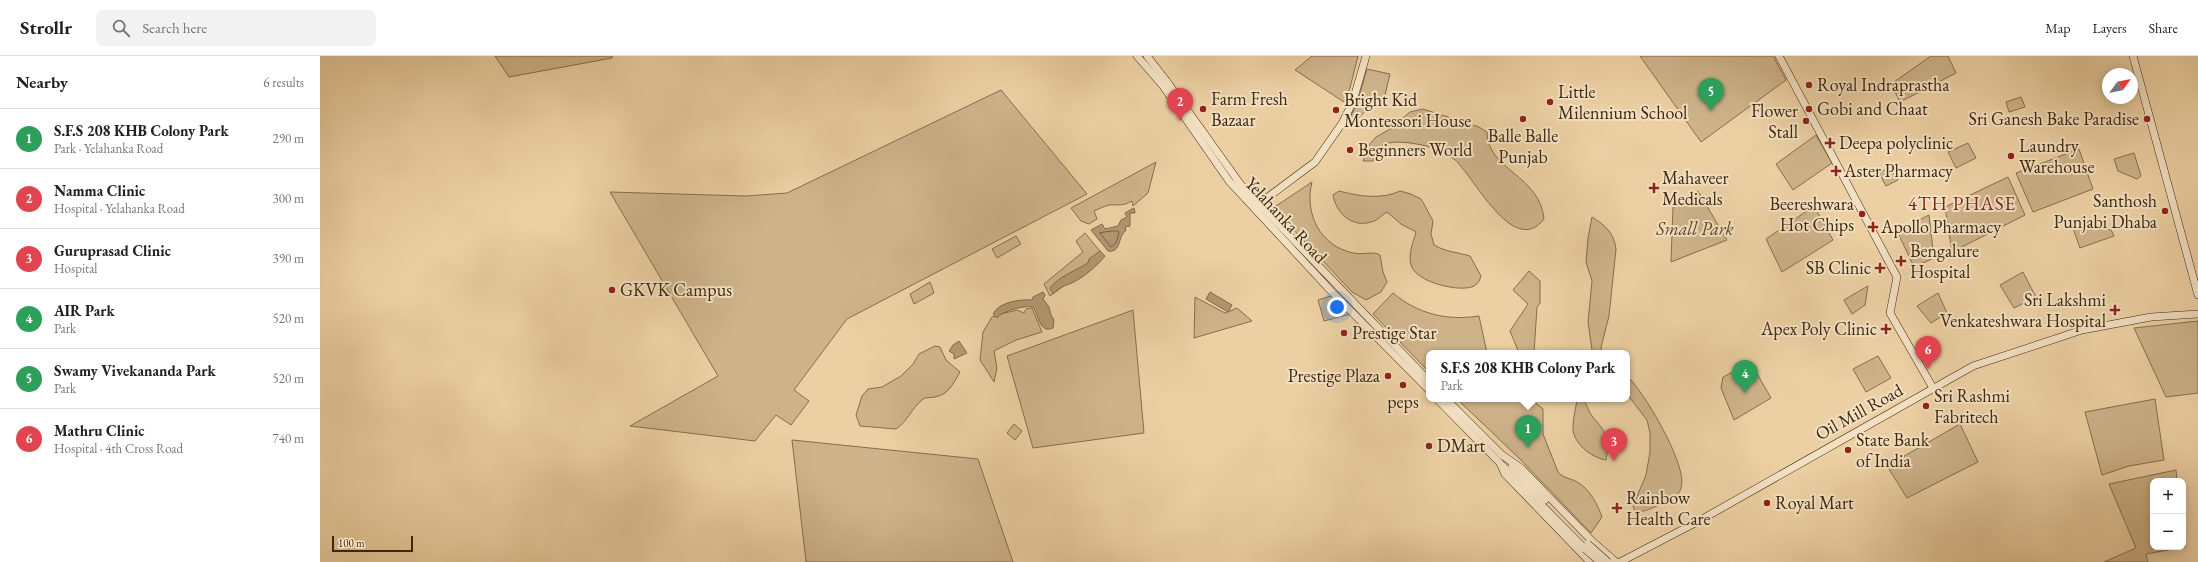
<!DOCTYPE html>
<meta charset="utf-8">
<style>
:root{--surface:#fff;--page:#f2f2f2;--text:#202124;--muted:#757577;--line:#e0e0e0;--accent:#8f2418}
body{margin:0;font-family:"EB Garamond",serif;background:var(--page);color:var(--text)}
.controls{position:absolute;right:12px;bottom:12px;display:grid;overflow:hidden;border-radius:8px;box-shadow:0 2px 10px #0003}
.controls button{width:36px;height:36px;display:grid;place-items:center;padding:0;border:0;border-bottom:1px solid var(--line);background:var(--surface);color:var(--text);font:20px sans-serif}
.compass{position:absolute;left:1782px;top:12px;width:36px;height:36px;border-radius:50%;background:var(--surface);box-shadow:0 2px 10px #0003;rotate:57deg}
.scale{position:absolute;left:12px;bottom:10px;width:81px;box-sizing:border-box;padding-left:4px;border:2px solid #3e280d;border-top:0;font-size:11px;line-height:14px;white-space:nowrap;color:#3e280d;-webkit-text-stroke:3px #f3e0c3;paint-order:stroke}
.you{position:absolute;left:1017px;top:251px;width:14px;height:14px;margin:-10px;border:3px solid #fff;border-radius:50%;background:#1a73e8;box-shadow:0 0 0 6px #1a73e833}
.badge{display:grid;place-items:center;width:26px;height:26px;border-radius:50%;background:var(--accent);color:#fff;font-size:13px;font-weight:700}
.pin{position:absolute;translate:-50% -33px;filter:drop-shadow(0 1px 2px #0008)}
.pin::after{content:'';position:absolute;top:21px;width:14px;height:12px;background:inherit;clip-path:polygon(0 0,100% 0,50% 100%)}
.popup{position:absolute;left:1106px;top:294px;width:204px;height:52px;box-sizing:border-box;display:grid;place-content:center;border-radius:8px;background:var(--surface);filter:drop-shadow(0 1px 3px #0005);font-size:13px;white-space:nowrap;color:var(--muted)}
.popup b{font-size:15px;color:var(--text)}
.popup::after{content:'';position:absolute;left:50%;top:100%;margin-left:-8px;border:8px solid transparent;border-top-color:var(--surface)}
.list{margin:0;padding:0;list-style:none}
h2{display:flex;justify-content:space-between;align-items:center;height:52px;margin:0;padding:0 16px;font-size:17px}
h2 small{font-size:13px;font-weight:400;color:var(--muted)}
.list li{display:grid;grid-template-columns:26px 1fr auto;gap:12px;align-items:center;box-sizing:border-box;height:60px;padding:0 16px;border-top:1px solid var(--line)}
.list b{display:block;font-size:15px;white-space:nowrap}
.list p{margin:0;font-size:13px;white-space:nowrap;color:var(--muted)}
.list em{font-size:13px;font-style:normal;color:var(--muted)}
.icon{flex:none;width:22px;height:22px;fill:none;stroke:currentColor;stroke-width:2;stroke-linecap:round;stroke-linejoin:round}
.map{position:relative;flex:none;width:1878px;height:506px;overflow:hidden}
header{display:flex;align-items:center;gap:24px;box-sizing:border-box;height:56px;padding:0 20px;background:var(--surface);border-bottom:1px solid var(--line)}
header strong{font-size:19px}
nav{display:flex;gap:22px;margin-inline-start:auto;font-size:14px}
.search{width:280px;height:36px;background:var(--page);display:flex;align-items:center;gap:10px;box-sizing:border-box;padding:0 14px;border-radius:8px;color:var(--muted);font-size:15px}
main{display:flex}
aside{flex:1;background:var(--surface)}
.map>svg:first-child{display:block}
.green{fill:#ceb38a;stroke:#866e4c}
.water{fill:#b19770;stroke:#836b48}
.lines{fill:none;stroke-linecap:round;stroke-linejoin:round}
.shore{stroke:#78603e;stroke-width:1}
.secondary-casing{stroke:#3e280d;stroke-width:8}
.secondary{stroke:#f3e0c3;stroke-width:7}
.secondary-bridge-casing{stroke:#3e280d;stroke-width:8;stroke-linecap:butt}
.secondary-bridge{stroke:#f3e0c3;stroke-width:7}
.poi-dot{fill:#8f2418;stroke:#f3e0c3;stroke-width:1.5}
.labels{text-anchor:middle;stroke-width:4;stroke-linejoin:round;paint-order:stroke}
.poi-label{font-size:18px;fill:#3e280d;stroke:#f3e0c3;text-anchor:start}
.street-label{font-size:18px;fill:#3e280d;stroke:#f3e0c3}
.park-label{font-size:18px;font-style:italic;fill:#5b4426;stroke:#f3e0c3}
.neighbourhood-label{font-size:19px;letter-spacing:1px;fill:#7a1f14;stroke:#f3e0c3}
</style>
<header>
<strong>Strollr</strong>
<div class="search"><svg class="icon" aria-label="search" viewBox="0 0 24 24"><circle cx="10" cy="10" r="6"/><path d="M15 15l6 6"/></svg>Search here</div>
<nav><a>Map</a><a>Layers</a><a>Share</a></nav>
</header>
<main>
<aside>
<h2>Nearby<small>6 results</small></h2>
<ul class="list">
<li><span class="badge" style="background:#2e9e5b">1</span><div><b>S.F.S 208 KHB Colony Park</b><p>Park · Yelahanka Road</p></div><em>290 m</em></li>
<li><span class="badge" style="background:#e0444e">2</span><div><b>Namma Clinic</b><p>Hospital · Yelahanka Road</p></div><em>300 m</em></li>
<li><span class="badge" style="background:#e0444e">3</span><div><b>Guruprasad Clinic</b><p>Hospital</p></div><em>390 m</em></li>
<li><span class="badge" style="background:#2e9e5b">4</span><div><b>AIR Park</b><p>Park</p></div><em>520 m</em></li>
<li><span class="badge" style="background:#2e9e5b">5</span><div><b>Swamy Vivekananda Park</b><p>Park</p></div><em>520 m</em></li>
<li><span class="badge" style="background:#e0444e">6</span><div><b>Mathru Clinic</b><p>Hospital · 4th Cross Road</p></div><em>740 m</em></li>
</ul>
</aside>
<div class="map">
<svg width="1878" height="506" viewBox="0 0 1878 506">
<rect width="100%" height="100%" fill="#ecd0a3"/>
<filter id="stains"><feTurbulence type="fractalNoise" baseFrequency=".005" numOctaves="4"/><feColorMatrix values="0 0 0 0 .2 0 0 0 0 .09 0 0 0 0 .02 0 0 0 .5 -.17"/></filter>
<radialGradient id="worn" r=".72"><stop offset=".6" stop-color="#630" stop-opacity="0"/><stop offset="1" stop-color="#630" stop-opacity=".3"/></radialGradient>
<g class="green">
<polygon points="175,0 292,0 292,2 189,21"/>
<polygon points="992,0 1038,0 1030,32 1024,46 975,14"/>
<polygon points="1320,0 1453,0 1466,24 1381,86"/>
<polygon points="1611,0 1628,0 1636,17 1580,46 1571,28"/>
<polygon points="1047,13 1070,18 1065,39 1048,52 1031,70 1028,65 1037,48"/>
<polygon points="681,34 767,138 527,263 474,334 489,345 471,369 456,359 435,385 310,370 398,320 290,136 426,140 467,137"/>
<polygon points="1701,41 1705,51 1689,56 1686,46"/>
<path d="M1103,53L1159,71L1167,76C1167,114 1220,119 1224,163C1193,203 1153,118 1134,103C1119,91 1097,87 1079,86C1063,86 1058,91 1053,105H1043L1049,89L1056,81L1070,73L1090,56Z"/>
<polygon points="1496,79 1512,107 1473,134 1456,108"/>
<polygon points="1648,87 1656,102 1636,112 1628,96"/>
<polygon points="1759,93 1773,133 1713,156 1696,117"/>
<polygon points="1814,97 1821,120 1817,123 1798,115 1794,103"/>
<path d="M836,106L828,137L813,150L812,145C801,151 800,148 789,149C784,150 779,153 774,155L777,163L769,168L761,165L751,152Z"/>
<polygon points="1570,111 1578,124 1566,130 1559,117"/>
<polygon points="1688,121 1705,159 1632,196 1625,151"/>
<path d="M992,126C984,157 1000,190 1033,197C1042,199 1054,195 1060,199L1063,216L1067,226L1061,236L1046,244L1032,236L953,152Z"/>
<path d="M1019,135C1039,140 1060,144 1080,135L1091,138L1101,143L1104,148L1113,165L1111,178L1114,189C1126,196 1137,196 1150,200L1161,220C1160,224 1158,228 1154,230C1140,237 1095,226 1091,209C1088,198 1093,187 1096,176L1081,168L1067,156C1062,159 1057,165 1051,166C1032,172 1016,157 1013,139Z"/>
<polygon points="1378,135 1407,184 1351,206 1353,151"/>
<polygon points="1494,150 1513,184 1462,216 1446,183"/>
<polygon points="1609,159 1614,202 1594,211 1577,175"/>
<path d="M1272,161C1285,169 1294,177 1296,193L1289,260L1281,291L1282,297H1275L1272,294L1268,266L1272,225L1266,206L1268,182Z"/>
<polygon points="1762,163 1791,174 1794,180 1760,192 1751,167"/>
<polygon points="765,177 784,200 730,240 724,228 763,196 756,185"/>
<polygon points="696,180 701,188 677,202 672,193"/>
<polygon points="1209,215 1220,225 1220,247 1217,251 1214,297 1199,297 1190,275 1208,248 1193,234"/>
<polygon points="1703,216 1716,241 1694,252 1680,229"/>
<polygon points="610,226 614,237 594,248 590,238"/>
<polygon points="1548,230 1545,249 1532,258 1524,244"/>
<path d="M1073,237C1098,258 1127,265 1159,260L1167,297H1109V316L1053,258Z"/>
<polygon points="1618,237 1627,257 1611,267 1597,250"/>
<polygon points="1011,240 1031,258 1004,265 998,244"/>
<polygon points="875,241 905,257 917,252 932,265 874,282"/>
<polygon points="712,252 722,276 696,284 674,295 677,312 674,326 660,304 663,276 672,261 677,259 697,254 704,257 706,253"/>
<polygon points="813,254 824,377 713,392 687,300"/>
<polygon points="1878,265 1878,337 1846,341 1814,272"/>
<path d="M615,290L620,291L626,304L640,316C634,327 628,339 615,341C610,342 606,341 603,343C591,353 588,365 576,373L540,370L536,359L542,340L548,333L562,331L581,320L593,308L599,298Z"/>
<polygon points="1558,300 1571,322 1546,336 1533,313"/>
<polygon points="1415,315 1436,316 1451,342 1414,364 1401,332 1403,321"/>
<path d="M1307,320C1323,334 1369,411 1361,432C1358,442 1350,444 1341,448C1332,452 1325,456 1315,456L1313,450L1326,419L1330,396V377L1327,364L1307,338Z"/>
<path d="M1137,343H1211L1223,353V378L1238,416C1243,422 1250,422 1257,426C1269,432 1278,449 1282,461L1271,477L1202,405Z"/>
<path d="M1257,343H1263C1267,348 1268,355 1272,360C1286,376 1290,382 1286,404C1272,402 1252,387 1253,371C1253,362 1256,352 1257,343Z"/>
<polygon points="1835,343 1844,404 1809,410 1782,419 1765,356"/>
<polygon points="694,368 702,375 695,384 687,377"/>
<polygon points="1640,368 1658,406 1587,442 1567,410"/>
<polygon points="472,384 658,403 693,506 486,506"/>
<polygon points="1856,414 1857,425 1833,425 1833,491 1863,491 1863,475 1865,491 1826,498 1828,506 1784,506 1816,492 1789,428"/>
</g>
<g class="water">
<path d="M814,152L815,157H810V170L805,171L806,174C805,176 803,177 802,179C799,185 799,197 788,195L771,174L782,168L785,173L798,170L801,164L807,161L805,157Z"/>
<path d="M780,195L785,200C776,211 764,221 752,227C744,230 740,231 733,238L730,232C738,221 755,215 768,207L769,203Z"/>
<path d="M723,236L725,239L723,243L729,251L731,259L734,264L733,272C719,278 719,259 713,251C706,249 681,255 677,262L673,258C679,246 700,243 712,244L713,241Z"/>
<polygon points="890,236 912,249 908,256 886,243"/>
<polygon points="639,285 647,297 634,303 634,298 629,295 633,289"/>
</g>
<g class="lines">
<polygon class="shore" points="792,175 798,175 799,177 796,187 791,191 780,177"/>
<g class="secondary-casing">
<g id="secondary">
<polyline points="817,0 843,30 909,125 1011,235 1109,334"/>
<polyline points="827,0 848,27 921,129 1109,325"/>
<polyline points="1459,0 1577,221 1570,257 1613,332"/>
<polyline points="1813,0 1878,239"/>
<polyline points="936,150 995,106 1023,66 1033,45 1046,0"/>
<polyline points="1117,343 1180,407 1185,418 1270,506"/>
<polyline points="1126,343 1182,399 1201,412 1273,486 1296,506"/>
<polyline points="1183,410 1265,493"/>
<polyline points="1192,410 1225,444"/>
<polyline points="1300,506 1377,466 1653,310 1762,274 1831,261 1878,258"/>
</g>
</g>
<use href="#secondary" class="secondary"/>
<g class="secondary-bridge-casing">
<g id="secondary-bridge">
<polyline points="1268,488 1288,506"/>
<polyline points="1265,493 1280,506"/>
</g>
</g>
<use href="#secondary-bridge" class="secondary-bridge"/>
</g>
<g class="poi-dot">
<circle cx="1489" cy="29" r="4"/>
<circle cx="1230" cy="46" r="4"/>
<circle cx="883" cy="53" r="4"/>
<circle cx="1489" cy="53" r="4"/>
<circle cx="1016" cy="54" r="4"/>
<circle cx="1203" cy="63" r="4"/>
<circle cx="1827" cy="63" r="4"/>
<circle cx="1486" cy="65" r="4"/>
<path d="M1508 81h4v4h4v4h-4v4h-4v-4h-4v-4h4z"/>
<circle cx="1030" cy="94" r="4"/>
<circle cx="1691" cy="100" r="4"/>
<path d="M1514 109h4v4h4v4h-4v4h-4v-4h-4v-4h4z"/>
<path d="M1332 126h4v4h4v4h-4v4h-4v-4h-4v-4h4z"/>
<circle cx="1845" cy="155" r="4"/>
<circle cx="1542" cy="158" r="4"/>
<path d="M1551 165h4v4h4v4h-4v4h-4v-4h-4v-4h4z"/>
<path d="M1579 199h4v4h4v4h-4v4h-4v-4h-4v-4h4z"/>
<path d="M1558 206h4v4h4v4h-4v4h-4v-4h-4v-4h4z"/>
<circle cx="292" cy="234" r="4"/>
<path d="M1793 248h4v4h4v4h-4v4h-4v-4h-4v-4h4z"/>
<path d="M1564 267h4v4h4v4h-4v4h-4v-4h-4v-4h4z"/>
<circle cx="1024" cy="277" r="4"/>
<circle cx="1068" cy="320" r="4"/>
<circle cx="1083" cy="329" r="4"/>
<circle cx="1606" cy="350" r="4"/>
<circle cx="1109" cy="390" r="4"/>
<circle cx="1528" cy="394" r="4"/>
<circle cx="1447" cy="447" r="4"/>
<path d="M1295 446h4v4h4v4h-4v4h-4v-4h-4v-4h4z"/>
</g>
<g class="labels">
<g class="poi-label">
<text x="1497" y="35">Royal Indraprastha</text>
<text x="1238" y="42">Little<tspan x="1238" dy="21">Milennium School</tspan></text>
<text x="891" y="49">Farm Fresh<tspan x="891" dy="21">Bazaar</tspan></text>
<text x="1024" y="50">Bright Kid<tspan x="1024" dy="21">Montessori House</tspan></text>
<text x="1497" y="59">Gobi and Chaat</text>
<text x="1478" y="61" text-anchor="end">Flower<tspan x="1478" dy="21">Stall</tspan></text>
<text x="1819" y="69" text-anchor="end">Sri Ganesh Bake Paradise</text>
<text x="1203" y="86" text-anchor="middle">Balle Balle<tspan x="1203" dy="21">Punjab</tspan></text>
<text x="1519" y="93">Deepa polyclinic</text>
<text x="1699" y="96">Laundry<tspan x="1699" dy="21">Warehouse</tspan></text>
<text x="1038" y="100">Beginners World</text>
<text x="1524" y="121">Aster Pharmacy</text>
<text x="1342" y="128">Mahaveer<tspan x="1342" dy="21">Medicals</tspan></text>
<text x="1837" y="151" text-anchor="end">Santhosh<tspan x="1837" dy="21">Punjabi Dhaba</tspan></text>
<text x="1534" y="154" text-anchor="end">Beereshwara<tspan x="1534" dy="21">Hot Chips</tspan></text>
<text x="1561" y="177">Apollo Pharmacy</text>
<text x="1590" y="201">Bengalure<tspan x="1590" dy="21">Hospital</tspan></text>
<text x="1551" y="218" text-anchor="end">SB Clinic</text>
<text x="300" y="240">GKVK Campus</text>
<text x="1786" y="250" text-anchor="end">Sri Lakshmi<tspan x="1786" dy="21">Venkateshwara Hospital</tspan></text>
<text x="1557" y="279" text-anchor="end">Apex Poly Clinic</text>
<text x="1032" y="283">Prestige Star</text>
<text x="1060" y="326" text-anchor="end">Prestige Plaza</text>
<text x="1614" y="346">Sri Rashmi<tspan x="1614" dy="21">Fabritech</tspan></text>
<text x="1083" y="352" text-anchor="middle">peps</text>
<text x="1536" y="390">State Bank<tspan x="1536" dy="21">of India</tspan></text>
<text x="1117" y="396">DMart</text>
<text x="1306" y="448">Rainbow<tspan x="1306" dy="21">Health Care</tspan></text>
<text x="1455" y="453">Royal Mart</text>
</g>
<g class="street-label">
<text transform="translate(966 164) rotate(47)" y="6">Yelahanka Road</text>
<text transform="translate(1539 356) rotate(-29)" y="6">Oil Mill Road</text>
</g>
<g class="park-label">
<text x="1375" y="179">Small Park</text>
</g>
<g class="neighbourhood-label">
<text x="1642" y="154">4TH PHASE</text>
</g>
</g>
<rect width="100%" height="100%" filter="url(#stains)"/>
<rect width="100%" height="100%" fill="url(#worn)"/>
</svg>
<div class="controls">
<button>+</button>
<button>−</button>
</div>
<svg class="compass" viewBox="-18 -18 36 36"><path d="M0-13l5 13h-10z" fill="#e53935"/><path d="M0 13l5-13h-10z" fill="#757577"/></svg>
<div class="scale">100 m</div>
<div class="you"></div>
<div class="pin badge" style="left:1208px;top:392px;background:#2e9e5b">1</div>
<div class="popup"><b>S.F.S 208 KHB Colony Park</b>Park</div>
<div class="pin badge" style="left:860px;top:65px;background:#e0444e">2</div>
<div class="pin badge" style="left:1294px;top:405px;background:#e0444e">3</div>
<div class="pin badge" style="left:1425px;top:337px;background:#2e9e5b">4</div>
<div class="pin badge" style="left:1391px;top:55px;background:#2e9e5b">5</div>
<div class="pin badge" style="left:1608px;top:313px;background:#e0444e">6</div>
</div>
</main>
